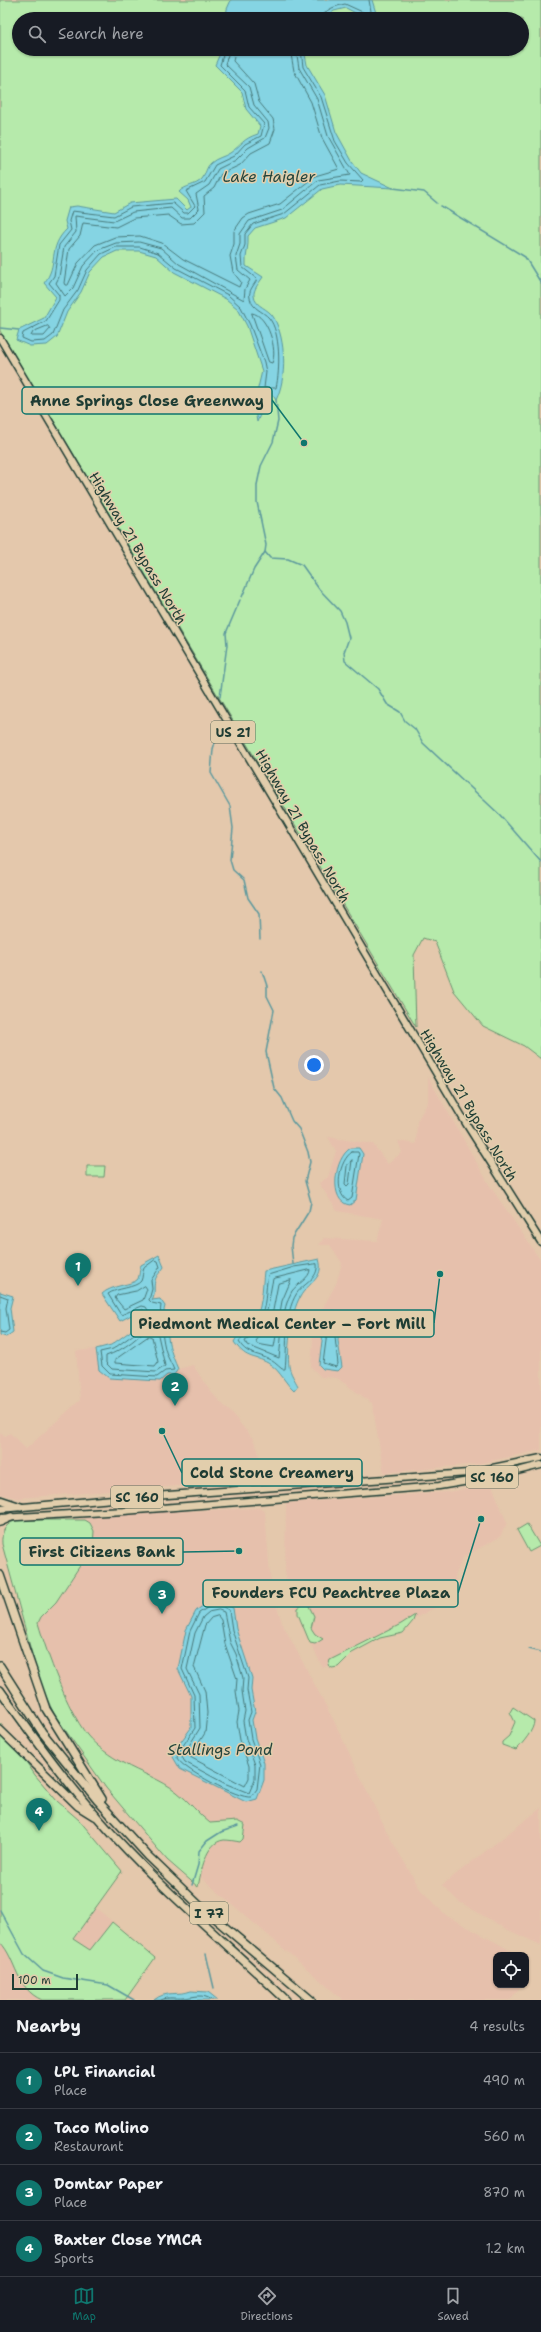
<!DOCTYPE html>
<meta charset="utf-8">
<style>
:root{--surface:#171b24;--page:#242831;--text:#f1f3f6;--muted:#9ea1a6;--line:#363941;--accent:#0f766e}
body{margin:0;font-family:"Shantell Sans",sans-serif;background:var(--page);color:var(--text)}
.controls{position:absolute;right:12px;bottom:12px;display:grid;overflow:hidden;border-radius:8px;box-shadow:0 1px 3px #0004}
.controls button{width:36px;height:36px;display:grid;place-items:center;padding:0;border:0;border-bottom:1px solid var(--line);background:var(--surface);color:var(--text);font:20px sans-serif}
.scale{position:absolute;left:12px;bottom:10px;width:66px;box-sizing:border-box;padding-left:4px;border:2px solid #1f3d34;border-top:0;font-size:11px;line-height:14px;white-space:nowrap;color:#1f3d34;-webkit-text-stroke:3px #e2ceac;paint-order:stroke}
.you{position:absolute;left:314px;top:1065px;width:14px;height:14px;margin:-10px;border:3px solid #fff;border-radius:50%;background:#1a73e8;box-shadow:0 0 0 6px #1a73e833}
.badge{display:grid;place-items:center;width:26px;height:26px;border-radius:50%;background:var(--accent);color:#fff;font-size:13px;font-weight:700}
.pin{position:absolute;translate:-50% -33px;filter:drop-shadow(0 1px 2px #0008)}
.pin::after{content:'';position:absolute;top:21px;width:14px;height:12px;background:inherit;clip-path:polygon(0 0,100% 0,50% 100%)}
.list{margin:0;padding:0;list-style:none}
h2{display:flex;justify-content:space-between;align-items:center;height:52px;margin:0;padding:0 16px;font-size:17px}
h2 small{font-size:13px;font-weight:400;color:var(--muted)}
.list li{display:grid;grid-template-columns:26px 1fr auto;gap:12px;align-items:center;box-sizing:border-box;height:56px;padding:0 16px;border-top:1px solid var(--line)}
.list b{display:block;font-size:15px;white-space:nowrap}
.list p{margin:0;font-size:13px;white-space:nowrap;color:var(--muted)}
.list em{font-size:13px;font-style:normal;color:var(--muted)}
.icon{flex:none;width:22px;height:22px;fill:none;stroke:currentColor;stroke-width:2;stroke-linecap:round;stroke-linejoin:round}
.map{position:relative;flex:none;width:541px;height:2000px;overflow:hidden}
.search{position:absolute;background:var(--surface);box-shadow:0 1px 3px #0004;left:12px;right:12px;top:12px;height:44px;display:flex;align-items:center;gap:10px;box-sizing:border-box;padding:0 14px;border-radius:22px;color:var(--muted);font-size:15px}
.sheet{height:276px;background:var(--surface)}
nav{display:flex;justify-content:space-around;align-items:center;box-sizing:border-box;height:56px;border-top:1px solid var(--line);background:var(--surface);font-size:11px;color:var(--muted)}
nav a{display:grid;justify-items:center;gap:2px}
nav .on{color:var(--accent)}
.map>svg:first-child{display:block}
.built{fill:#e6c0ac}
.green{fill:#b6eaab;stroke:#6a9470;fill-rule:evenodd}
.water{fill:#85d4e3;stroke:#5c989d}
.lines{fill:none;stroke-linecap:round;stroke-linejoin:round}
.shore{stroke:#48797a;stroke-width:1}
.stream{stroke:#5c989d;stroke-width:1.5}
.primary-casing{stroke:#1f3d34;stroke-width:9}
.highway-casing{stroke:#1f3d34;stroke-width:10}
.primary{stroke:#e2ceac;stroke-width:6}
.highway{stroke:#e2ceac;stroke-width:7}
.labels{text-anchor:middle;stroke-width:3;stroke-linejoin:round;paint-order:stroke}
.shield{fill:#e2ceac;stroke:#5a6858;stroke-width:1}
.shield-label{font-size:13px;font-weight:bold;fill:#1f3d34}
.street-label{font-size:14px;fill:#1f3d34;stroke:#e2ceac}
.water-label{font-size:15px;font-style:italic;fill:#24453d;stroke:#e2ceac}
.leader{fill:none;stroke:#0f766e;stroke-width:1.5}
.callout-dot{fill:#0f766e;stroke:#e2ceac;stroke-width:1.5}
.callout{fill:#e2ceac;stroke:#0f766e;stroke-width:1.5}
.callout-label{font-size:15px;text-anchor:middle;font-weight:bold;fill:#1f3d34}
</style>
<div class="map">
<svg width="541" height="2000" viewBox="0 0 541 2000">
<rect width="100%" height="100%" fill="#e4c8ac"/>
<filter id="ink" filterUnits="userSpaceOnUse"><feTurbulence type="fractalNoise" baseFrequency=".025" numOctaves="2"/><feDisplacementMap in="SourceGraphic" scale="8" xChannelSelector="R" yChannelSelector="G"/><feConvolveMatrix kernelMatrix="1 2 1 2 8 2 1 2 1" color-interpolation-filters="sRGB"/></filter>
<g filter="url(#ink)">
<g class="built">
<polygon points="428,1077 490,1186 541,1261 541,1450 477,1464 384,1473 372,1403 337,1378 321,1377 311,1367 314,1324 336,1284 342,1263 330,1245 319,1245 324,1238 377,1241 383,1219 337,1211 319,1183 328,1177 336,1151 328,1137 373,1144 388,1164 402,1152 398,1141 416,1144 417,1121 428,1102"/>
<polygon points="96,1349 95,1353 106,1376 167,1374 177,1372 178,1369 193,1365 210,1391 234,1416 253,1439 258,1450 261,1478 259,1480 17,1498 0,1494 0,1433 6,1436 10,1433 26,1449 80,1400 76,1351"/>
<polygon points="492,1485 507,1523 500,1537 463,1557 455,1577 458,1595 323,1668 303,1628 288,1585 285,1572 286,1503 447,1492"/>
<polygon points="260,1508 265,1512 271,1588 282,1623 335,1723 385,1829 420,1889 447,1916 519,1955 496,1955 496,1985 522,1985 510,2000 343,2000 174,1854 84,1742 41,1645 16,1524 161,1512"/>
<polygon points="541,1808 541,1945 506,1929 458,1901 442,1885"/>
<polygon points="95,1907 155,1958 125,2000 0,2000 0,1914 64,1951"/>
</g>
<g class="green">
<path d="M0,0H541V1059L524,1046L483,1026L454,991L435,942L423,938L414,955L416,1027L0,331ZM19,19H522V49H19Z"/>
<polygon points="87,1166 105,1166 104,1177 87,1177"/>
<path d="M19,1520H85L90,1523L94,1531L93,1546L56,1602L41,1617L38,1623C48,1656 66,1707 87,1735C96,1746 110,1756 123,1763C140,1773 161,1779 177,1792C189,1801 198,1814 210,1823L237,1821L245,1825L243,1839L240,1842C235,1841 229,1840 224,1840C205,1842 201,1873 198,1887L167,1860L106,1788L54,1714L40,1683L2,1544C1,1531 6,1522 19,1520Z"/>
<polygon points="527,1524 540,1546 529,1552 517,1530"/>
<polygon points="305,1603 308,1604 314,1616 311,1628 315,1634 323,1639 315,1644 310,1643 298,1614 298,1608"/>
<polygon points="415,1615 413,1621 403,1633 380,1638 352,1653 338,1667 332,1668 328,1665 330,1660 401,1624"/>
<path d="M513,1707L534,1721C534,1730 523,1743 516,1750L502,1745V1742L509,1736L515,1722L510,1712Z"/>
<path d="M0,1723L35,1775L57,1801L79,1820L122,1871L73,1939L90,1950L112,1922L155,1958L125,2000H42C15,1988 17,1960 0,1942Z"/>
</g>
<g class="water">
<polygon points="231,0 372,0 376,13 371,19 367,19 346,8 334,11 323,19 226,19 227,9"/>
<path d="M222,49H304L307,65L325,95L336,132L352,161L361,173L393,188L340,185L322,189L286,218L255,228L248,236C249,247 245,255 246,266L263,277C260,282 253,289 254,296C255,307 269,308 274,318C286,340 287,378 276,400L270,391L257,422L254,405L262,371L247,326L238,309L226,299L174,272L156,256L139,251H117L104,257L90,272L81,292L67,312L57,337L47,345L30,346L16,340L19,330L44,318L56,297L44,283C59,265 47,248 67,229L65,221L69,207L77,206L114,212L130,203L176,199L187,210L191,207L188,200L179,192C185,185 196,186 202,179C206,174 206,167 211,163C216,158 224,157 230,153C242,145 242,139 258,134L260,126L246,109L242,92L215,65Z"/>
<path d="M351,1148H359L363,1154L356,1200L350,1205C328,1203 334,1157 351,1148Z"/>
<path d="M159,1255L164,1267C161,1272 156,1275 155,1281C153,1288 156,1292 152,1300L160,1299L165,1306C162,1315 167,1321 167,1330C169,1347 171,1353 178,1369L174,1375H167L160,1381L109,1378L99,1370L96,1349L111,1345L132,1330L144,1318L145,1312L143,1309L120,1321L102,1294C111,1285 132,1285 137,1280C140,1277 139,1269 141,1265Z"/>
<path d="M319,1259C325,1279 308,1282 300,1297C291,1312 287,1349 289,1366C290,1373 295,1380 298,1386L294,1391C285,1383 281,1372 271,1365C255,1354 248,1362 234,1342C239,1332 244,1333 251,1326C263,1312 262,1288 264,1271Z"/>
<polygon points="0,1292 13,1296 10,1308 13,1332 6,1337 0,1335"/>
<polygon points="333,1310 339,1314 338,1341 342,1367 338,1371 323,1369 319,1365 324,1325"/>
<polygon points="219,1601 233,1608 236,1629 252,1678 251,1690 255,1712 252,1720 255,1738 264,1763 264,1780 257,1799 246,1802 180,1769 173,1757 174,1751 191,1728 191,1696 178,1669 186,1630 196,1611 205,1604"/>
<path d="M191,1991L208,1992L218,2000H154C166,1990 178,1996 191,1991Z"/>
</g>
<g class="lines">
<g class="shore">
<path d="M322,19C323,9 337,6 345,4L369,15L371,11L369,0"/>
<path d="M225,49L220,65L245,90L249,107L264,124L261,136L245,144L234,156L215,165L205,182L186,191L195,206L188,213H184L173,203L131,207L114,216L72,211L69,221L71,230L59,245L54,276L49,283L59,295V300L46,321L23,333L22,338L31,342L45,341L53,335L63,310L78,290L87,270L101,254L116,247H140L158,253L176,268L228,295L241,307L250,325L264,362L266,372L264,388H276C280,371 281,332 269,318C263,311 252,309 250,298C248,290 254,286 257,279L242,267L241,256L245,245V234L253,224L284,214L320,185L340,181L361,182L363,180L348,163L335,141L321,97L303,67L301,49"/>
<polyline points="230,49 225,64 249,87 254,105 268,122 269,128 265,138 248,148 236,160 218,169 209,185 196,194 199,209 190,218 182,218 171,208 133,212 114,221 75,216 76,232 64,247 59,277 56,283 65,296 73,288 83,266 98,250 116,243 139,242 161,248 179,264 244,300 245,289 250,280 238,270 236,256 240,244 240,234 249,221 282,210 318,180 350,175 328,136 317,99 299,68 296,49"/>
<polyline points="236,49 233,61 254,84 259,102 273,119 275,129 270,143 251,153 240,165 221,174 214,188 204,196 205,212 194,223 181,224 168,215 134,218 116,227 83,223 80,236 69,249 64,283 65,285 68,285 78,263 95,245 115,237 140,236 162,243 183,259 239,287 241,282 233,272 230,256 234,244 234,231 243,218 249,214 280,204 315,176 339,169 322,138 311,102 294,71 290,49"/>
<path d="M252,313C268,315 278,351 272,363L269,362Z"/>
<polygon points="48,326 50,329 44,336 31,336 33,332"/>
<path d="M352,1152H358L359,1154L352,1198L348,1201C333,1193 339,1160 352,1152Z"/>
<polygon points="352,1160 349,1184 347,1186 345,1184 347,1166"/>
<path d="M155,1260L158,1261L160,1267L151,1280L152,1289L149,1300L152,1303L161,1305C159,1314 163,1343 166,1352C168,1359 172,1364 174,1370L165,1371L157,1377L110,1374L102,1366L100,1352L113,1349L141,1329L148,1319L149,1312L146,1307L142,1306L121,1315L108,1294C116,1288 136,1288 141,1281C143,1277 142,1272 144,1268Z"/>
<path d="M317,1264C319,1279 304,1283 297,1293C283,1315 288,1346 285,1369H282C277,1365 273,1360 266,1358C255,1353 246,1354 239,1342C242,1334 254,1330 259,1320C267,1308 265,1289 268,1275L294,1267Z"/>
<path d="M310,1270C310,1278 297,1284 292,1291C281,1310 282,1337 279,1358L247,1345L245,1341C270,1326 267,1304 273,1279Z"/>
<polygon points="291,1280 282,1301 274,1347 257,1344 256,1341 271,1321 278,1284"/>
<polygon points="145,1286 147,1289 143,1300 124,1309 115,1298 117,1295 136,1291"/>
<polyline points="0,1295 8,1298 6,1308 9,1330 5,1333 0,1332"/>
<polygon points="333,1319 338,1364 336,1367 323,1363 328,1326"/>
<path d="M153,1321L155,1322L165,1366L156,1372L112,1369L106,1363V1356C124,1350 141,1336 153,1321Z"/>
<polygon points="149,1336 152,1337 158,1362 155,1366 115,1363 115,1360"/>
<path d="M219,1605L229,1610L232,1630L248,1678L247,1690L251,1712L248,1720L251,1739L260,1764L257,1789L251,1797C239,1799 182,1769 177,1758L178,1753L195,1728L194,1695L182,1669L190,1631L199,1613L207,1608Z"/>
<polygon points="219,1610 224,1612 230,1642 236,1654 243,1678 242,1691 245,1711 243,1721 246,1739 255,1765 255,1779 249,1793 224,1783 185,1762 182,1757 200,1728 199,1694 187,1669 195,1633 203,1617 209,1612"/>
<polygon points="218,1616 221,1620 225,1644 237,1679 236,1691 239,1711 237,1722 240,1740 249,1766 249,1778 245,1786 190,1757 205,1733 207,1713 205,1691 194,1667 205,1625 211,1618"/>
<path d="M161,2000C169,1996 175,1999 184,1998C195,1997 202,1993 212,2000"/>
</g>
<g class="stream">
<polyline points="393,188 424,192 437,203"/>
<polyline points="441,206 525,257 541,283"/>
<polyline points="0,328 19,330"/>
<polyline points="265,552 270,558 288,559 302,565 319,589 340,611 345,622 349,638 344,652 345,661 378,689 387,704 400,712 405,721 415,729 423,743 500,815 541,862"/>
<polyline points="242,597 254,569 265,552 266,545 257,502 257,485 261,466 273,442 278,421 276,400"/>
<polyline points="220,697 227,645 226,633 240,600"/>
<polyline points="218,732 213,749 211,773 230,806 233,828 230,860 233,870 244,880 248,898 259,914 260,939"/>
<polyline points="262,971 267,986 267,996 274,1010 266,1052 274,1088 282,1098 292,1121 299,1129 308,1152 310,1162 305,1181 311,1202 309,1211 292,1238 291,1246 293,1264"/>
<polyline points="529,1649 541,1652"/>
<polyline points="192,1885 198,1865 199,1851 207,1841 221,1832 238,1826"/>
<polyline points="0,1910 24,1954 43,1971 63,1978 108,1985 134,2000"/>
<polyline points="206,1954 214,1988"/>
</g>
<g class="primary-casing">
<g id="primary">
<polyline points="0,338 467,1125 541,1242"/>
<polyline points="0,1509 113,1499 468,1473 541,1458"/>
<polyline points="0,1518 124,1511 439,1486 493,1477 541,1465"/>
</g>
</g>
<g class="highway-casing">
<g id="highway">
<polyline points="0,1500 21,1507"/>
<polyline points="0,1522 11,1517"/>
<polyline points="0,1575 46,1709 102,1799"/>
<polyline points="0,1666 42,1732 98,1801 148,1856 200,1906 311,2000"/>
<path d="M0,1690C31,1734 63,1778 98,1818C155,1884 223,1940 286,2000"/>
<polyline points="0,1730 78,1806 94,1816"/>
</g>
</g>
<use href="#primary" class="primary"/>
<use href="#highway" class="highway"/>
</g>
</g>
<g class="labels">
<g class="shield">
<rect x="211" y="721" width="44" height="22" rx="3"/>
<rect x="466" y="1466" width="52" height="22" rx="3"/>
<rect x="111" y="1486" width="52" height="22" rx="3"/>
<rect x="190" y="1902" width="38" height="22" rx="3"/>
</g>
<g class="shield-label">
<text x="233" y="737">US 21</text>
<text x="492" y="1482">SC 160</text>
<text x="137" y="1502">SC 160</text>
<text x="209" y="1918">I 77</text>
</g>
<g class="street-label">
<text transform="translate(138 548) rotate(59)" y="5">Highway 21 Bypass North</text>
<text transform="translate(303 826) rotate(60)" y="5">Highway 21 Bypass North</text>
<text transform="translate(469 1105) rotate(59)" y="5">Highway 21 Bypass North</text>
</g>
<g class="water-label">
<text x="269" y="182">Lake Haigler</text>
<text x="220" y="1755">Stallings Pond</text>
</g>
</g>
<path class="leader" d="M304 443L272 400M440 1274L434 1323M162 1431L182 1473M239 1551L183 1552M481 1519L458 1593"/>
<g class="callout-dot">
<circle cx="304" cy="443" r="4"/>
<circle cx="440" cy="1274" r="4"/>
<circle cx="162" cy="1431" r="4"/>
<circle cx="239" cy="1551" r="4"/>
<circle cx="481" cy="1519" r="4"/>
</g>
<g class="callout">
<rect x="22" y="387" width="250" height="27" rx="4"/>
<rect x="131" y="1310" width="303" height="27" rx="4"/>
<rect x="182" y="1459" width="180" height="27" rx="4"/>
<rect x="20" y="1538" width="163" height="27" rx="4"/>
<rect x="203" y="1580" width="255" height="27" rx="4"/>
</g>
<g class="callout-label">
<text x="147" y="406">Anne Springs Close Greenway</text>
<text x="282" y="1329">Piedmont Medical Center – Fort Mill</text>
<text x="272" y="1478">Cold Stone Creamery</text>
<text x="102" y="1557">First Citizens Bank</text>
<text x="331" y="1598">Founders FCU Peachtree Plaza</text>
</g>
</svg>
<div class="controls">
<button><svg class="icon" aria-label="locate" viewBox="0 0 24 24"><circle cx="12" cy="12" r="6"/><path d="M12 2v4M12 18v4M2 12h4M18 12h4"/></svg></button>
</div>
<div class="scale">100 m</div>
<div class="you"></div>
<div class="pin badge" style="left:78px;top:1286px">1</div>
<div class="pin badge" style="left:175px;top:1406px">2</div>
<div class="pin badge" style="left:162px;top:1614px">3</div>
<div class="pin badge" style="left:39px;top:1831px">4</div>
<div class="search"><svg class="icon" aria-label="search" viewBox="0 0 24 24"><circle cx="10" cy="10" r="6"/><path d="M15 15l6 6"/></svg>Search here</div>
</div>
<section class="sheet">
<h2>Nearby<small>4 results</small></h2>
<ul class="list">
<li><span class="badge">1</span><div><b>LPL Financial</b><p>Place</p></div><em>490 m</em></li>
<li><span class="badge">2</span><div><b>Taco Molino</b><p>Restaurant</p></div><em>560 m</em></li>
<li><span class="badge">3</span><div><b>Domtar Paper</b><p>Place</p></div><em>870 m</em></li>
<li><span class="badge">4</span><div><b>Baxter Close YMCA</b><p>Sports</p></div><em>1.2 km</em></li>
</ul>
</section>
<nav>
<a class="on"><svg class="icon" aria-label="map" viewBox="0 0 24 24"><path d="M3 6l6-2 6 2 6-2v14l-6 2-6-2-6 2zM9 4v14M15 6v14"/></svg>Map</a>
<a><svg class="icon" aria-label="directions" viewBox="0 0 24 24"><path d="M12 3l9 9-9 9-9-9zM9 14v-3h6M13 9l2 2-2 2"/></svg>Directions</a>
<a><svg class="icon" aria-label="saved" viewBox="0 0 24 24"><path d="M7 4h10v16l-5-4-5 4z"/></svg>Saved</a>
</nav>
